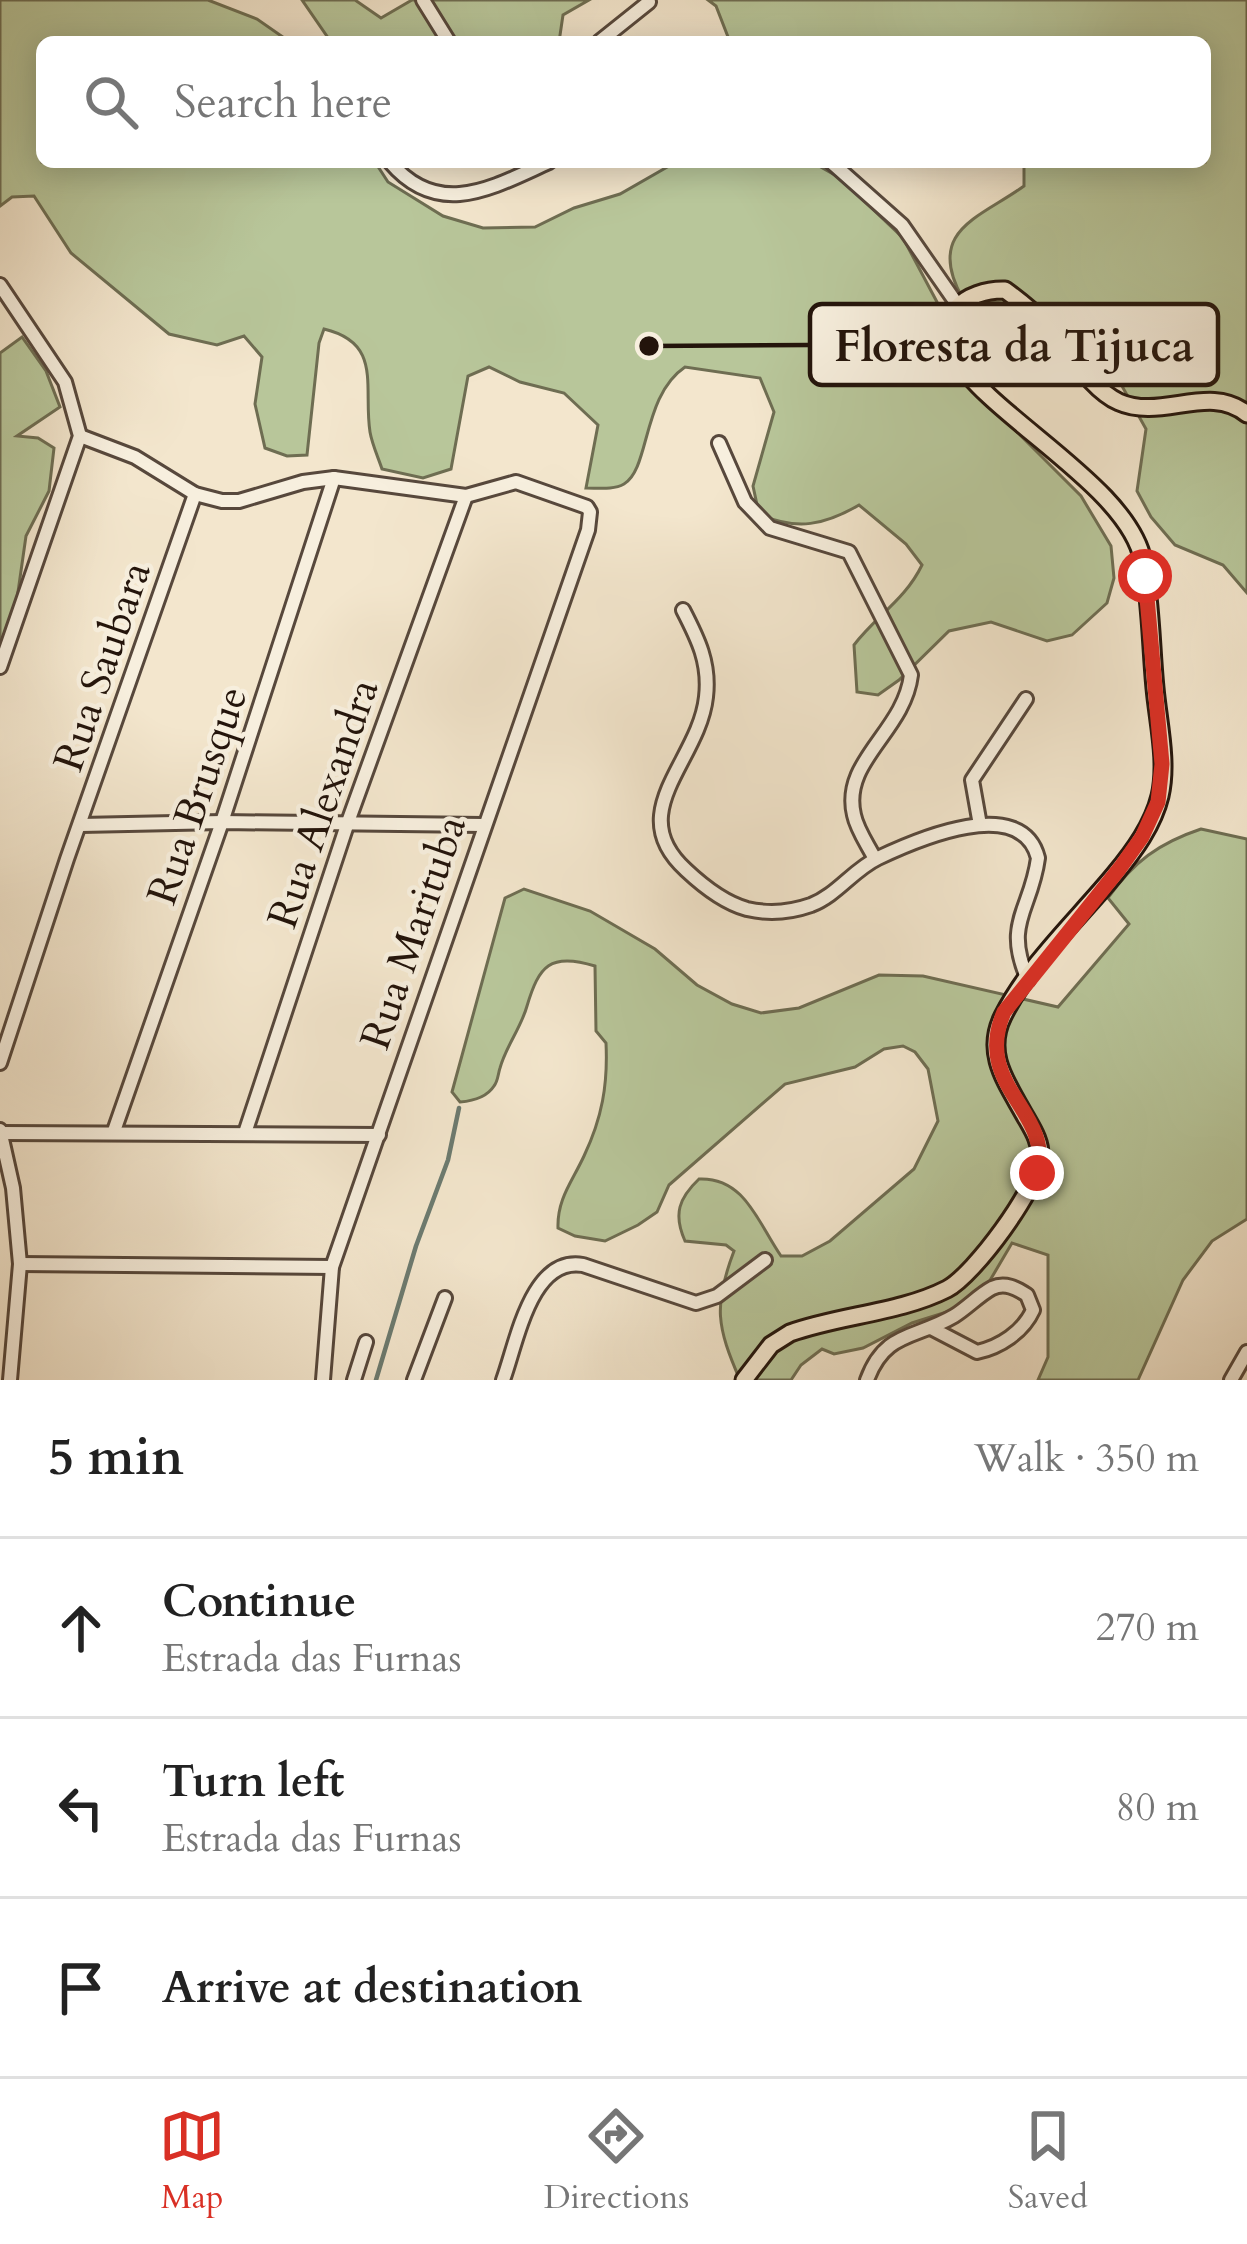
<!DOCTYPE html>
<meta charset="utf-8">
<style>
:root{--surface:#fff;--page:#f2f2f2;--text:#222;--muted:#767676;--line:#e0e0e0;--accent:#d93025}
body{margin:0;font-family:Cardo,serif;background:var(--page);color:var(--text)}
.stop{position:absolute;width:36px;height:36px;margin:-27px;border:9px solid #d93025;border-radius:50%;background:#fff}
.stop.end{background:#d93025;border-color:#fff;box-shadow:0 3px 12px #0008}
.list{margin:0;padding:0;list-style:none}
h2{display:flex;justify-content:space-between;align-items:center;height:156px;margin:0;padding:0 48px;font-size:51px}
h2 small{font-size:39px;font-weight:400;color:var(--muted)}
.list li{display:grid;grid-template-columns:78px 1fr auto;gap:36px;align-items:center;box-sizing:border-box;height:180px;padding:0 48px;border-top:3px solid var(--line)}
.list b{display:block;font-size:45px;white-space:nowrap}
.list p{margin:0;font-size:39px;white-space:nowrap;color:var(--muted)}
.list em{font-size:39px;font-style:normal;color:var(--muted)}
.icon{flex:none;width:66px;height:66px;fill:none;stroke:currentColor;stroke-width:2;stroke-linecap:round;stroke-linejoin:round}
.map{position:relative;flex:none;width:1247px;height:1380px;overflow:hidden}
.search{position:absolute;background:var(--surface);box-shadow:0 6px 30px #0003;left:36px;right:36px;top:36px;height:132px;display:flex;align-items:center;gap:30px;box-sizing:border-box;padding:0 42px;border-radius:18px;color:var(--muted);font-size:45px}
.sheet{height:696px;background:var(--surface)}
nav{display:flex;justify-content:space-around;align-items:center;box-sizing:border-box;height:168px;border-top:3px solid var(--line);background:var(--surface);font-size:33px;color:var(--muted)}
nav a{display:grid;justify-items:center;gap:6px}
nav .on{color:var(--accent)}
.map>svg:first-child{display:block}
.green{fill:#b8c69a;stroke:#6e6d52;stroke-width:3}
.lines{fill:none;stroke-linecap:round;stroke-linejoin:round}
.stream{stroke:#6c7b70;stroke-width:4.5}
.minor-casing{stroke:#57483c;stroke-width:18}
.major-casing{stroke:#23140b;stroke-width:21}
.minor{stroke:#f7efde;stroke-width:12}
.major{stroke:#f3e6cd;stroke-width:15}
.route{stroke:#d93025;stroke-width:15}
.labels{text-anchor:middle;stroke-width:9;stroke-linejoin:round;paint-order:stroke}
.street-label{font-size:42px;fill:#23140b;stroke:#f7efde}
.leader{fill:none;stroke:#23140b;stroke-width:4.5}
.callout-dot{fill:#23140b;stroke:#f7efde;stroke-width:4.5}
.callout{fill:#f7efde;stroke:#23140b;stroke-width:4.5}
.callout-label{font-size:45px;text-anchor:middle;font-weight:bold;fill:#23140b}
</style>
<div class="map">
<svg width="1247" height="1380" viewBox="0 0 1247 1380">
<rect width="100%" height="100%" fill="#f3e6cd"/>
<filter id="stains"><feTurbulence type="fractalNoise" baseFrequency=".00167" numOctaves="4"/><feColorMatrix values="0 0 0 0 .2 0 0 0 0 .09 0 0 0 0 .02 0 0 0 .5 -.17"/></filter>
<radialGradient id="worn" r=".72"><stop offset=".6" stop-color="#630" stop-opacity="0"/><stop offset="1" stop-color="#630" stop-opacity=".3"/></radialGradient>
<g class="green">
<path d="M0,0H208L257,19L290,42H42V162H375L388,182L443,216L483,228L535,227L574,208L620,194L676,162H812L840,178L903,238L937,302L941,362L972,387L1081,496L1111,546L1114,578L1107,603L1072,635L1047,641L991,622L949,631L899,680L878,695L857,692L854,645C877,615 905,600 922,565L906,544L859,505C825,525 797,531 759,514L753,486L774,412L760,378L685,367C642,396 650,469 624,484C614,490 599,488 586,488L598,425L564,393L520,382L489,367L468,376L451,469L423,478L382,469C378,457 372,444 370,432C363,387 383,343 324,329L319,343L307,455L287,456L265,448L255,404L262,357L244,336L217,345L169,334L71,253L34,196L12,197L0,206Z"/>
<polygon points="302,0 355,0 381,18 412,0 589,0 563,15 559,42 331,42"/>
<path d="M708,0H1247V593L1223,565L1175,545L1151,517L1137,491L1146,429L1122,386L1089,364L1064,328L1033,306L963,299C924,230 980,218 1024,186V162H1205V42H730L716,6Z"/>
<polygon points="22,337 46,371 60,407 17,436 38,438 54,448 49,491 26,536 17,599 0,645 0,353"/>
<path d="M1201,829L1247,839V1219L1212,1241L1183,1280L1138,1380H1038L1048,1357V1255L1012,1243L989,1282L953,1310L912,1323L863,1348L834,1354L822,1349L801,1365L791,1380H740C717,1327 713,1306 734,1251L726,1245L685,1241C673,1214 679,1198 699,1179C745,1177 758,1223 781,1256H802L830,1241L914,1169L938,1121L928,1069L915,1052L903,1046L884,1049L855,1067L785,1084L669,1185L657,1212L638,1225L605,1241L575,1236L558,1228C557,1199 572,1182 584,1156C602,1118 608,1085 606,1043L596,1031L595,966C550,952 539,966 527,1006C521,1028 506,1046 500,1068C498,1074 498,1081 494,1086C487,1097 472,1101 460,1102L452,1092L505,898L524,889L590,911L655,949L697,985L732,1004L761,1013L799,1008L879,975L923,976L1058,1007L1129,924L1108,898C1133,862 1159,843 1201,829Z"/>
</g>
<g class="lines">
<polyline class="stream" points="376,1380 416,1246 448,1160 459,1108"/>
<g class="minor-casing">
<g id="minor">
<polyline points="423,0 449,42"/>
<polyline points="599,42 649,2"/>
<path d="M390,162C439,220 493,187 549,162"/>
<polyline points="831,162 902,225 957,304"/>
<polyline points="0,285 65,382 80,436 0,667"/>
<polyline points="80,436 135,457 195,494 222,501 239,501 303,482 334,478 466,496 516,482 587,507 590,512 588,530 332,1267 323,1380"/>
<path d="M719,443L745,502L770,528L849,552L911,675C904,732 841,761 854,815C857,830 868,845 875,859"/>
<path d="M683,610C698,639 710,663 706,697C699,762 622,812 686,870C703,886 725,903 747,909C768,914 791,912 811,905C837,895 853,870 878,858C918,839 1022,794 1038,858C1031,911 1003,922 1028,980"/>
<polyline points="81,825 222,822 483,825"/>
<polyline points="980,825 972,780 1026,699"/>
<polyline points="0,1063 67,859 195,494"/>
<polyline points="0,1130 13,1188 20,1264 10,1380"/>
<polyline points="114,1131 222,822 334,478"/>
<polyline points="1,1133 379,1135"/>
<polyline points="245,1133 348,822 466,496"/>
<polyline points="20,1264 332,1267"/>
<polyline points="354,1380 366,1342"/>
<polyline points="414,1380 445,1298"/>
<path d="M503,1380C517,1342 531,1256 583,1265L696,1303L717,1296L765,1260"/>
<path d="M867,1380C885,1331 915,1339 954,1316C967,1308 979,1295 992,1288C1005,1282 1016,1288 1027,1295L1033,1310C1023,1332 1000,1347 977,1352L931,1328"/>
<polyline points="1231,1380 1247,1352"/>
</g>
</g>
<g class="major-casing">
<path id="major" d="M744,1380L771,1345L790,1333C840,1315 900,1313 947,1289C974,1275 1038,1188 1040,1158C1041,1142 1033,1130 1025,1116C1007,1083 984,1054 1003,1016C1029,964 1078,919 1115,874C1134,851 1153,825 1160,796C1168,762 1158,722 1155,688C1151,646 1151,602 1143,561C1129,487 993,419 955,357C930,317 966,289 1005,290C1020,301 1035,313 1048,327C1069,350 1090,389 1119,402C1162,421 1209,383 1247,414"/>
</g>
<use href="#minor" class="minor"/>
<use href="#major" class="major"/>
</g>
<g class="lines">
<path class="route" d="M1037,1173C1054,1111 972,1087 1004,1012L1120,868L1142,837L1158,802L1162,764L1145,576"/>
</g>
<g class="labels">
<g class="street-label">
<text transform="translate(101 666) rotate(-71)" y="15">Rua Saubara</text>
<text transform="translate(196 795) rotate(-71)" y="15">Rua Brusque</text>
<text transform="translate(322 803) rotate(-71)" y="15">Rua Alexandra</text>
<text transform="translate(412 932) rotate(-71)" y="15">Rua Marituba</text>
</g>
</g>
<path class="leader" d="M649 346L810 345"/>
<circle class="callout-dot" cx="649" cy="346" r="12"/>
<rect class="callout" x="810" y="304" width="408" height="81" rx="12"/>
<g class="callout-label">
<text x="1014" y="361">Floresta da Tijuca</text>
</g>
<rect width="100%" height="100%" filter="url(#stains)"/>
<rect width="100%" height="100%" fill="url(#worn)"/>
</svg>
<div class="stop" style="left:1145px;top:576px"></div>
<div class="stop end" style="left:1037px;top:1173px"></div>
<div class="search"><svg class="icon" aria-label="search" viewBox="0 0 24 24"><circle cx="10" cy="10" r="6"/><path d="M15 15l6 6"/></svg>Search here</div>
</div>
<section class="sheet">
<h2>5 min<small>Walk · 350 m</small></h2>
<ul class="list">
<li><svg class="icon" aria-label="ahead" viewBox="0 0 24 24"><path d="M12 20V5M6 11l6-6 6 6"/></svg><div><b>Continue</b><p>Estrada das Furnas</p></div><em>270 m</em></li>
<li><svg class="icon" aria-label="left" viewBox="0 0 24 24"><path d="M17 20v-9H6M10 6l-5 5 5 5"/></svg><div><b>Turn left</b><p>Estrada das Furnas</p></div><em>80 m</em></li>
<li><svg class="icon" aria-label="arrive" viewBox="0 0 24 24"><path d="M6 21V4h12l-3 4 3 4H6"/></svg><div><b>Arrive at destination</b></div></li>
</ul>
</section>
<nav>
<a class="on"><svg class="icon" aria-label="map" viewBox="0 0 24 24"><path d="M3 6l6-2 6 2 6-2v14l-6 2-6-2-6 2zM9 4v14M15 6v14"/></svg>Map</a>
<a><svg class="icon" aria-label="directions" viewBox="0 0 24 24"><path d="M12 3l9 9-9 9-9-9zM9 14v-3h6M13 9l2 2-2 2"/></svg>Directions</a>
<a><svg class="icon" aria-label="saved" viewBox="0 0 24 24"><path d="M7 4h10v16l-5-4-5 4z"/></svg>Saved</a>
</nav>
